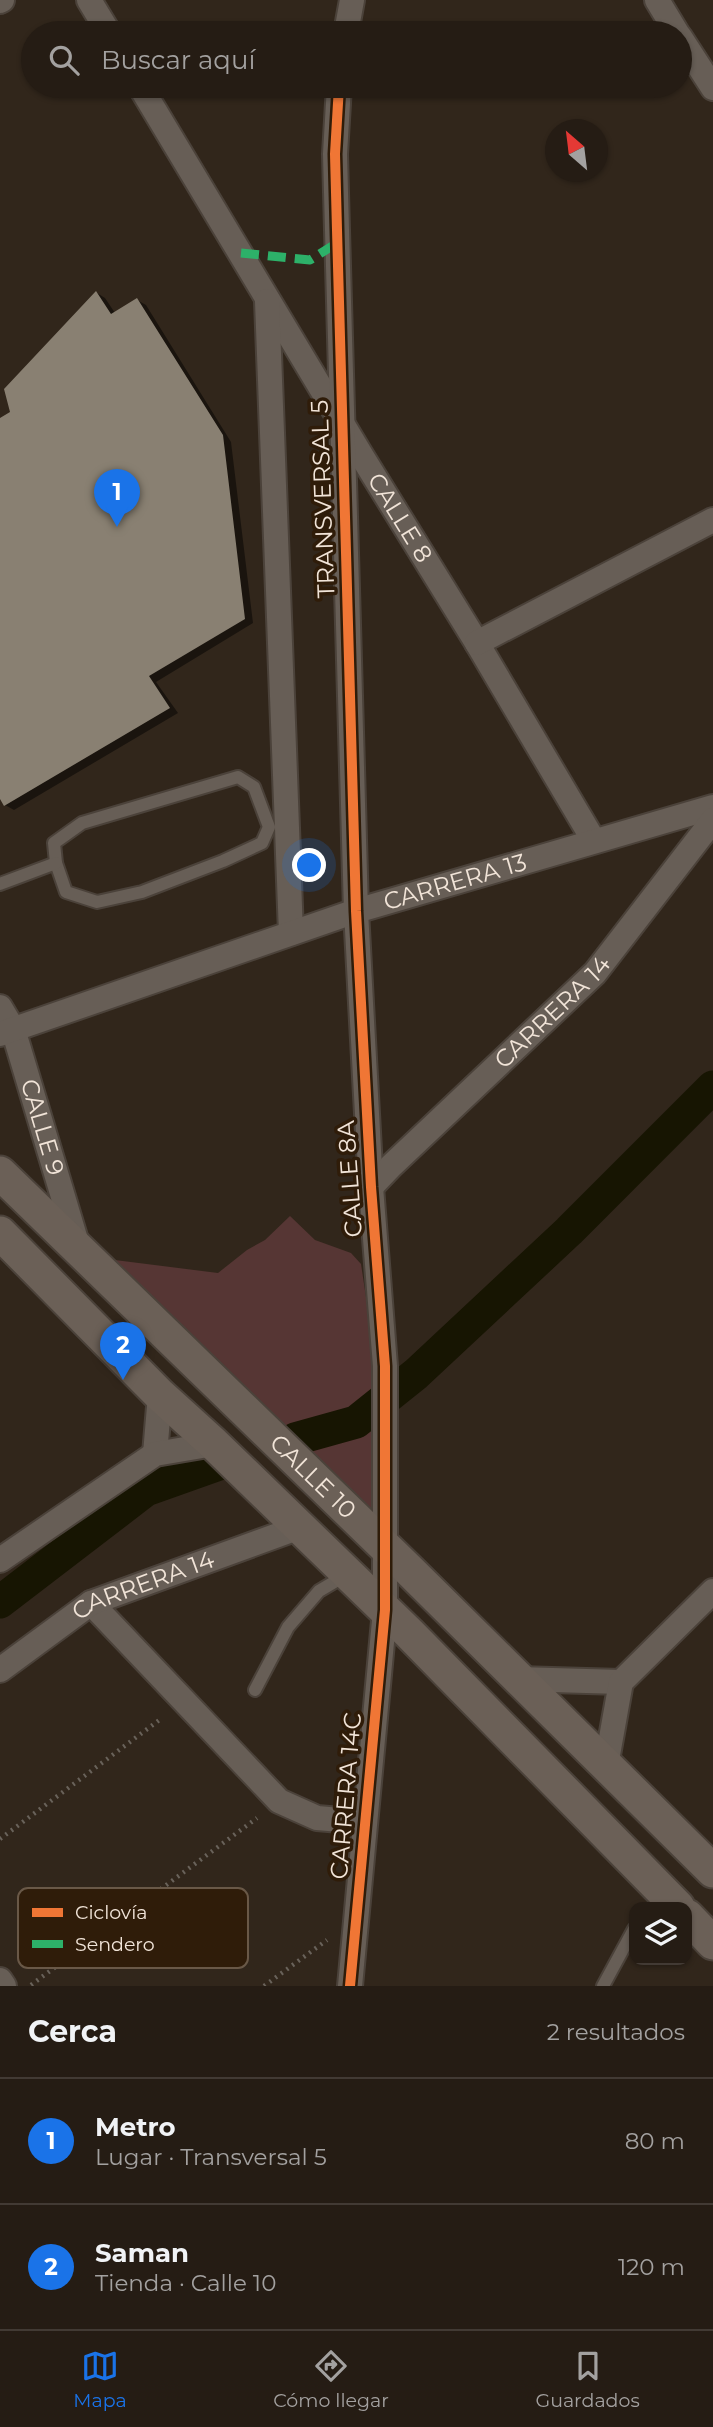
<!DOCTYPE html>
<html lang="es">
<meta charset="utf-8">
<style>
:root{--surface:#251c14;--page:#312922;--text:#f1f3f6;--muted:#a3a1a0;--line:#423a34;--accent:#1a73e8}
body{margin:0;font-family:Montserrat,sans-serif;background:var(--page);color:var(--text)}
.controls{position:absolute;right:21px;bottom:21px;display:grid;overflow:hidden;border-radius:14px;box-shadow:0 2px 5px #0004}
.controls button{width:63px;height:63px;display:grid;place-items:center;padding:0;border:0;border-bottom:2px solid var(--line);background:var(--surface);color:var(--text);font:35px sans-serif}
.compass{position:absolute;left:545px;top:119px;width:63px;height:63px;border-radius:50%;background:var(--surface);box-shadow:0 2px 5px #0004;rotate:332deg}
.you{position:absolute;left:310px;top:866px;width:24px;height:24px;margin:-18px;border:5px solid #fff;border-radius:50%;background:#1a73e8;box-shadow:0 0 0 10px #1a73e833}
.badge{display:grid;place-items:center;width:46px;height:46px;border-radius:50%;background:var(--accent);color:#fff;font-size:23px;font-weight:700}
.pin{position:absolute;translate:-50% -58px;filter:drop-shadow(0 2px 4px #0008)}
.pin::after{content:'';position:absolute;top:37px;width:24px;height:21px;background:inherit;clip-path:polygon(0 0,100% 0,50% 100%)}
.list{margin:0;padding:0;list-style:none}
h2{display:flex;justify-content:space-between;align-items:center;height:91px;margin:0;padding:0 28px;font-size:30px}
h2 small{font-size:23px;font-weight:400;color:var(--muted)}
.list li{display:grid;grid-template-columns:46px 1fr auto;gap:21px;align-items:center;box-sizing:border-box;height:126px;padding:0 28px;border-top:2px solid var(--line)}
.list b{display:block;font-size:26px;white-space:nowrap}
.list p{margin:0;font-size:23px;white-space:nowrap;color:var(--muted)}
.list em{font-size:23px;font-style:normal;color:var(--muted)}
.icon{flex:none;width:38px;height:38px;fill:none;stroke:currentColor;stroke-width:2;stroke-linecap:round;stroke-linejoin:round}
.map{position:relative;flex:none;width:713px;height:1986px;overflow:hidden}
.search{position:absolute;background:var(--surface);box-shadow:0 2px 5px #0004;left:21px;right:21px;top:21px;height:77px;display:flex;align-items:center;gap:18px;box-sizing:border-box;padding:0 24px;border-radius:38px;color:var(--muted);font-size:26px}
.sheet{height:343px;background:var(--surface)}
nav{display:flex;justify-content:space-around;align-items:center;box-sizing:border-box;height:98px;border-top:2px solid var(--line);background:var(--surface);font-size:19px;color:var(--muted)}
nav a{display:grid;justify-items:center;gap:4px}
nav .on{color:var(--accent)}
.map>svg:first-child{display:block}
.green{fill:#563634}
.shadow{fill:#0007}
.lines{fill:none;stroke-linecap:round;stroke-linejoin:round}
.canal{stroke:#171502;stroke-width:33}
.building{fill:#898072}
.service-casing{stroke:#4b423a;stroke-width:16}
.minor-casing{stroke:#4b423a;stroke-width:28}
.secondary-casing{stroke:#4b423a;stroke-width:37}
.path{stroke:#69625a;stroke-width:4.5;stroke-dasharray:2 5;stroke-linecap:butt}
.service{stroke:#675e56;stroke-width:12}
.minor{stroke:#675e56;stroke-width:24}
.secondary{stroke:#6b6057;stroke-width:33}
.quiet{stroke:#2db169;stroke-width:9;stroke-dasharray:18 9;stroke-linecap:butt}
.cycleway-casing{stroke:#2f1c09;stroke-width:15}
.cycleway{stroke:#f07635;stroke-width:10}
.labels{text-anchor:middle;stroke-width:7;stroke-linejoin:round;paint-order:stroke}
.street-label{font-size:24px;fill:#f1e4d8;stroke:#2f1c09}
.key{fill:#2f1c09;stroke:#695847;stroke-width:2}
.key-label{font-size:19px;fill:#f1e4d8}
</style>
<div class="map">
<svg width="713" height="1986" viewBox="0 0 713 1986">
<rect width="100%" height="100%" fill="#31261b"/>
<polygon class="green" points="290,1216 315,1240 351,1253 361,1264 375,1357 378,1530 99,1258 218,1273 247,1250 265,1240"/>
<polygon class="shadow" points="97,293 105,298 115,313 137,300 146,305 231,442 253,623 156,682 178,713 14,810 5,805 0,796 0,420 12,413"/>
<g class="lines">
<g class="canal">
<polyline points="295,1439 356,1422 416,1374 569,1231 713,1087"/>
<polyline points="0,1602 146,1490 222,1463"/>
</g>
</g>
<polygon class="building" points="96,291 111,314 137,298 223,435 245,619 149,676 170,708 4,806 0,799 0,418 10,412 4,389"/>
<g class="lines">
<g class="service-casing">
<g id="service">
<polygon points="238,777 254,787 269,827 262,843 223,861 142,892 97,902 66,892 56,863 54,843 82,823"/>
<polyline points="0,884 56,863"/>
<polyline points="255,1690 288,1627 319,1591 346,1575"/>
<polyline points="603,1986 634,1929"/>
</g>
</g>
<g class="minor-casing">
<g id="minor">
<polyline points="89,0 109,33"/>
<polyline points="657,0 677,33"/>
<polyline points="0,1 2,0"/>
<polyline points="346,33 352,0"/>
<polyline points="680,37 713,88"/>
<path id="s1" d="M140,86L361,455L477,643L594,841"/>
<polyline points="339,86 335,154 337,230 356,911 371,1187 385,1366 385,1610 350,1986"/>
<polyline points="267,301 291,933"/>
<polyline points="477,643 713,520"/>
<path id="s2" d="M0,1007L13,1029L78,1247"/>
<path id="s3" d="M0,1034L356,911L713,807"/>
<path id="s4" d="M371,1187L391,1166L595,973L713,820"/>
<polyline points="155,1454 160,1395"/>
<polyline points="0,1560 155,1454 214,1444"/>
<polyline points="91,1603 279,1801 317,1818 364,1822"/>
<path id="s5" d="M0,1670L91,1603L300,1527"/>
<polyline points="518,1679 621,1682"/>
<polyline points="606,1766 621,1682 713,1591"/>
<polyline points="0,1980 4,1986"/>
</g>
</g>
<g class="secondary-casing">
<g id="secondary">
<path id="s6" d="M0,1173L410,1571L713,1871"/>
<polyline points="0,1233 160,1395 214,1444 409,1633 678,1907"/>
<polyline points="687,1916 713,1943"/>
</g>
</g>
<g class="path">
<polyline points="0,1839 162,1718"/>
<polyline points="31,1985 257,1818"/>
<polyline points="264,1986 327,1940"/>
</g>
<use href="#service" class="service"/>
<use href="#minor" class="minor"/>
<use href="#secondary" class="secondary"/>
<polyline class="quiet" points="241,253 310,260 337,243"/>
<g class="cycleway-casing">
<polyline id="cycleway" points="339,86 335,154 337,230 356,911 371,1187 385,1366 385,1610 350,1986"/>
</g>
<use href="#cycleway" class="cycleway"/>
</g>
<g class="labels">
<g class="street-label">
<text transform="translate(323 499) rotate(-92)" y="8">TRANSVERSAL 5</text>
<text dy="8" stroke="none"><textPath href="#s1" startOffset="504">CALLE 8</textPath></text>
<text dy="8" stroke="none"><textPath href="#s3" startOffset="480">CARRERA 13</textPath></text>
<text dy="8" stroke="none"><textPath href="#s4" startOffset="252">CARRERA 14</textPath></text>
<text dy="8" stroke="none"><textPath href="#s2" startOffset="128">CALLE 9</textPath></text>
<text transform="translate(350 1179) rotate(-94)" y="8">CALLE 8A</text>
<text dy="8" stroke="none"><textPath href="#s6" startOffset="436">CALLE 10</textPath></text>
<text dy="8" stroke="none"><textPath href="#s5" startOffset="168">CARRERA 14</textPath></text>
<text transform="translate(346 1796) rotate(-85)" y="8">CARRERA 14C</text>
</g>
</g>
<rect x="18" y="1888" width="230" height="80" rx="10" class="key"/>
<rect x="32" y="1908" width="31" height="9" fill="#f07635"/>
<rect x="32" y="1940" width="31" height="8" fill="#2db169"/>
<g class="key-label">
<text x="75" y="1919">Ciclovía</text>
<text x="75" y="1951">Sendero</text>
</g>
</svg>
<div class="controls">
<button><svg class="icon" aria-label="layers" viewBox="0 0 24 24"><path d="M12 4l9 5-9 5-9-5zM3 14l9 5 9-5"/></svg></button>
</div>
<svg class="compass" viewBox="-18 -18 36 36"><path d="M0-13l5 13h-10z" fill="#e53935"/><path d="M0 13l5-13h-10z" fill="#a3a1a0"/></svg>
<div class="you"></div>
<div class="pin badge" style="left:117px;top:527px">1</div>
<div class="pin badge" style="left:123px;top:1380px">2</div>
<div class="search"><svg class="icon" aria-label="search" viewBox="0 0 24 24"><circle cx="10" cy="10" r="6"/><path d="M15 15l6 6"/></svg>Buscar aquí</div>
</div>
<section class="sheet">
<h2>Cerca<small>2 resultados</small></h2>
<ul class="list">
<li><span class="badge">1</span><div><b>Metro</b><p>Lugar · Transversal 5</p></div><em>80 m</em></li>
<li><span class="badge">2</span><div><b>Saman</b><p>Tienda · Calle 10</p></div><em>120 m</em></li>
</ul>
</section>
<nav>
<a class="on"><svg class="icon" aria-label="map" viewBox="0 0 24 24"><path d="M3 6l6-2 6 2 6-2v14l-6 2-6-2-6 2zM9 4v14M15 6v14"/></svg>Mapa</a>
<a><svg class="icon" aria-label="directions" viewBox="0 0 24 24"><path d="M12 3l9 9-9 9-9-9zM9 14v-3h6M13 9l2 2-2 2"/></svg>Cómo llegar</a>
<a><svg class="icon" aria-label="saved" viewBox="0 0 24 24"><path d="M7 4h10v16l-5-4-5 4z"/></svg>Guardados</a>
</nav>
